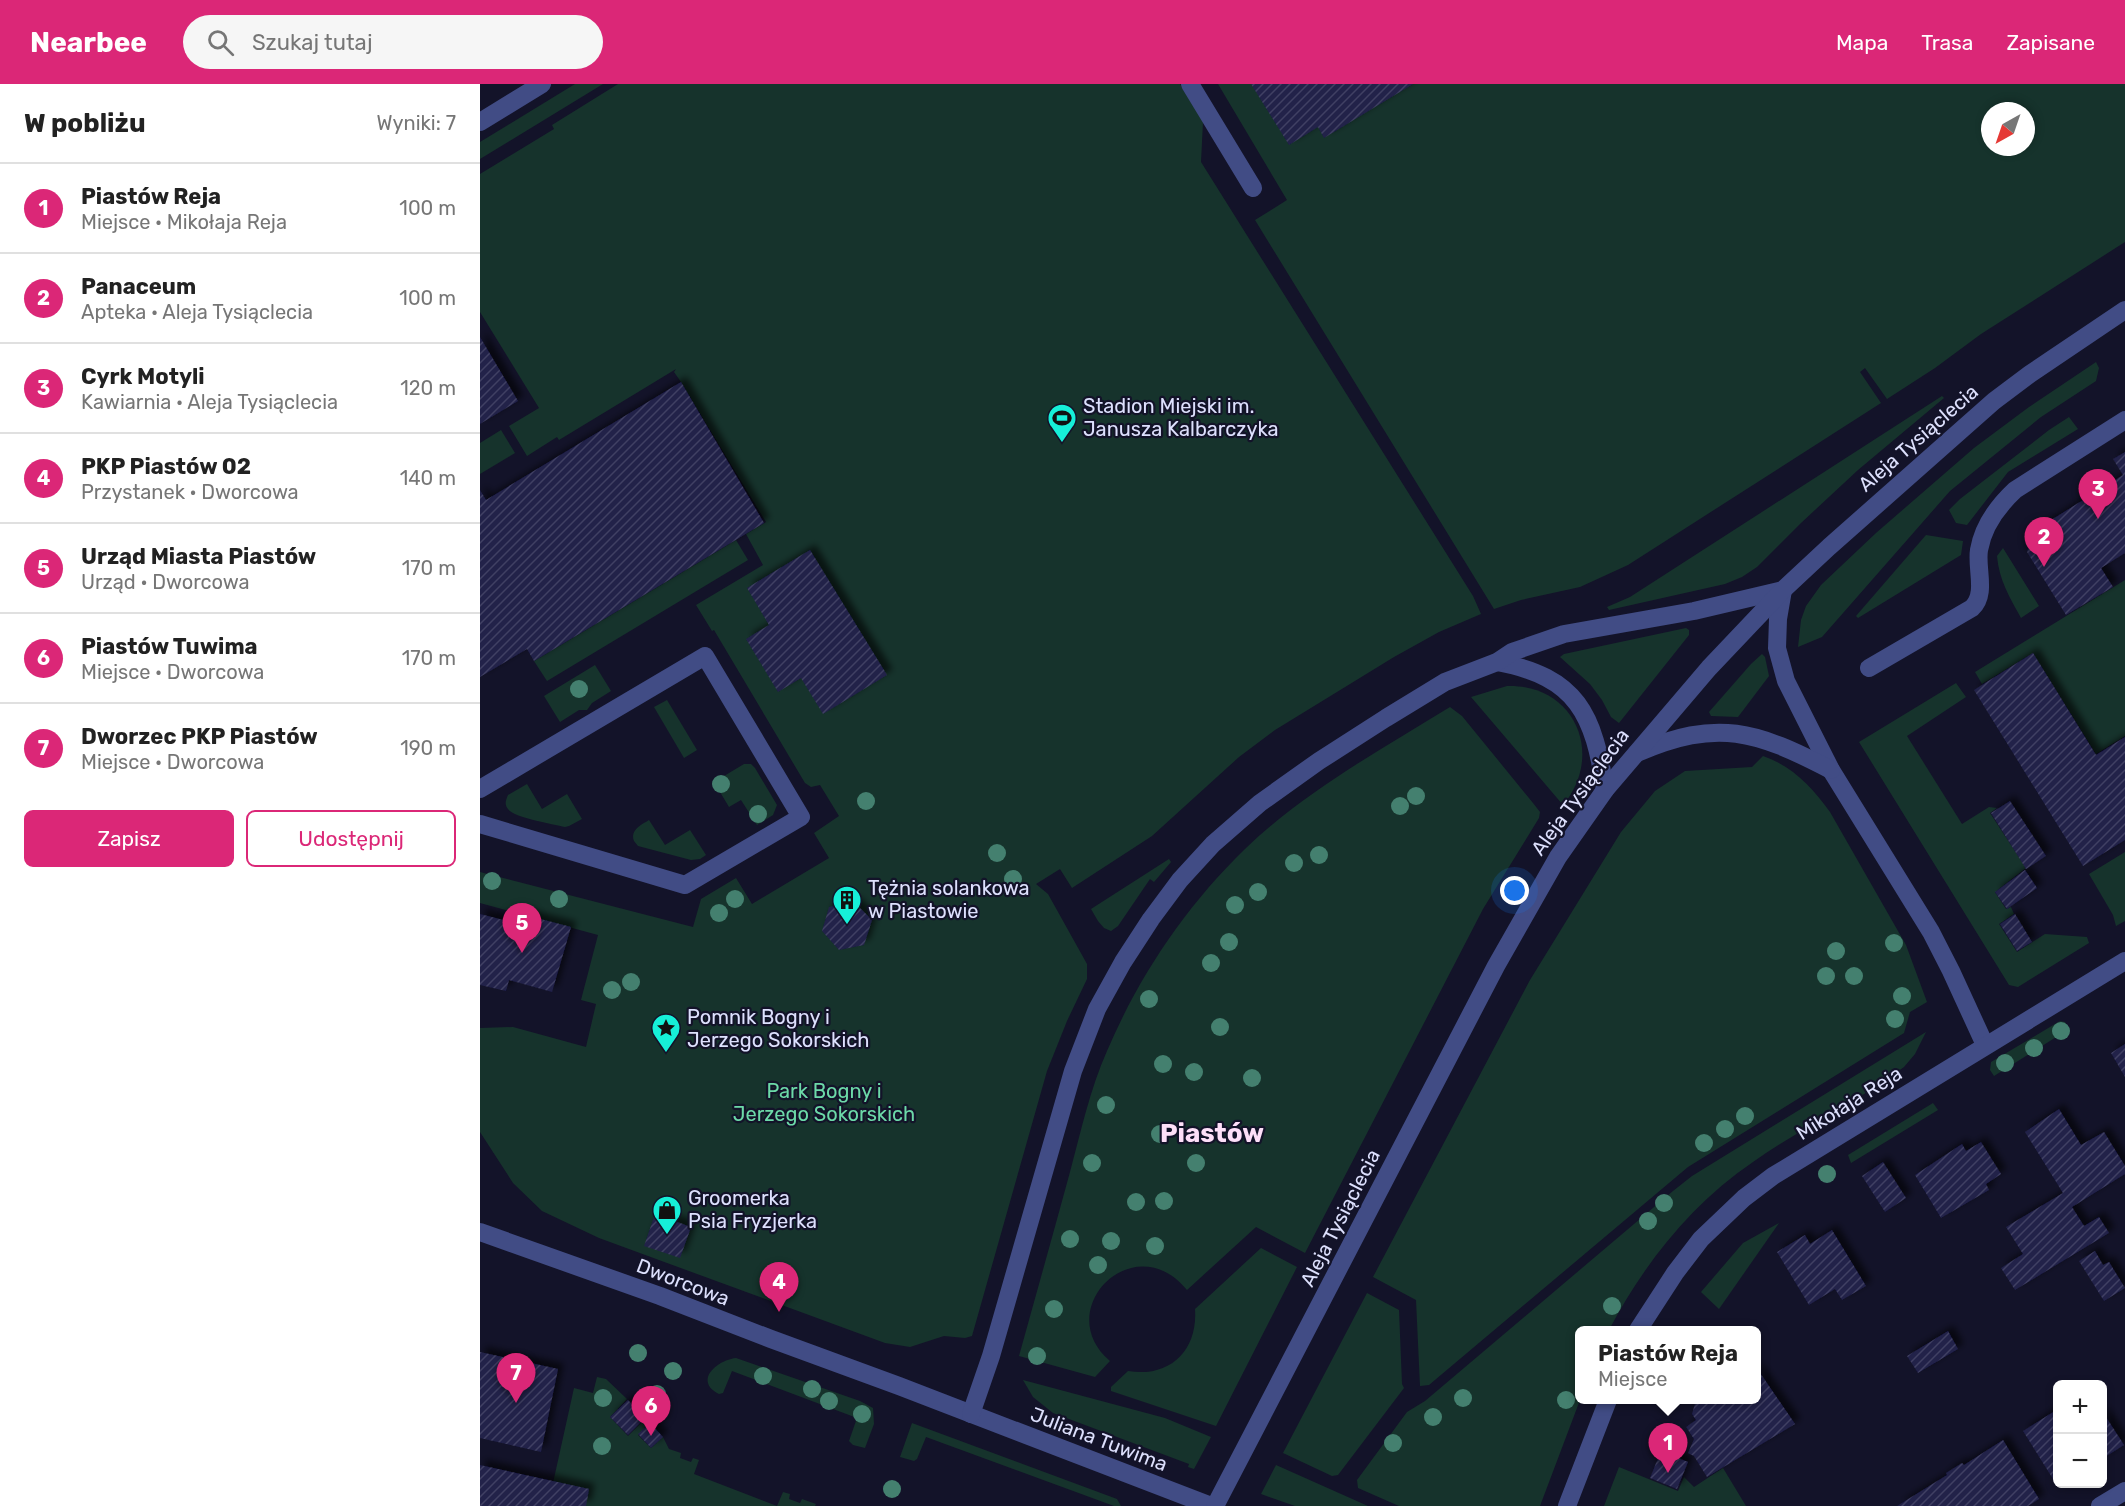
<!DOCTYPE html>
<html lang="pl">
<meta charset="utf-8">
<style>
:root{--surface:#fff;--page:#f6f6f6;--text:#222;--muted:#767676;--line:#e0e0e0;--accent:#db2777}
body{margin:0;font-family:Rubik,sans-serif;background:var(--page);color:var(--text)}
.controls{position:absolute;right:18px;bottom:18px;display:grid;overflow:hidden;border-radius:9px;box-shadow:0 3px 9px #0003}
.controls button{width:54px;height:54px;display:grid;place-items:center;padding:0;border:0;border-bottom:2px solid var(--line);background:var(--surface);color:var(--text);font:30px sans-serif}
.compass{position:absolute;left:1501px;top:18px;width:54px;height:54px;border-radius:50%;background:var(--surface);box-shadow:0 3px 9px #0003;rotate:220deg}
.you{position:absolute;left:1035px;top:807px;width:21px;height:21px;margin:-15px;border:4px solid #fff;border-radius:50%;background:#1a73e8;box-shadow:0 0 0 9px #1a73e833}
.badge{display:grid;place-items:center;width:39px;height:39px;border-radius:50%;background:var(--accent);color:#fff;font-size:20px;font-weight:700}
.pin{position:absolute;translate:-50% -50px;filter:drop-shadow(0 2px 3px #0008)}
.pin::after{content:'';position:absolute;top:32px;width:21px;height:18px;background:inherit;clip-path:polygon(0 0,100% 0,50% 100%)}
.popup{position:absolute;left:1095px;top:1242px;width:186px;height:78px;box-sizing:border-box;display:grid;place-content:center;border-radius:9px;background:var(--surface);filter:drop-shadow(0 2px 4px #0005);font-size:20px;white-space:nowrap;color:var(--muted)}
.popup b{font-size:22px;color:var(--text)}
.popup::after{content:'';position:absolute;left:50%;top:100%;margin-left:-12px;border:12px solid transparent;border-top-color:var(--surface)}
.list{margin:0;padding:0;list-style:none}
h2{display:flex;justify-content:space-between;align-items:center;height:78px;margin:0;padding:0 24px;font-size:26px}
h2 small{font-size:20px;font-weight:400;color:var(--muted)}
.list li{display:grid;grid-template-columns:39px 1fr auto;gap:18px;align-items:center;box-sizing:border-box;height:90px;padding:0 24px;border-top:2px solid var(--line)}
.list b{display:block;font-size:22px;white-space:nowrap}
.list p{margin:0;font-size:20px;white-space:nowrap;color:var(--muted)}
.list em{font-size:20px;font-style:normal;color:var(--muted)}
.actions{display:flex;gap:12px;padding:18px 24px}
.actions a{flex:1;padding:14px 0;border:2px solid var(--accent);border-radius:9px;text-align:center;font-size:21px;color:var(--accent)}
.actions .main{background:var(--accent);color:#fff}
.icon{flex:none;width:33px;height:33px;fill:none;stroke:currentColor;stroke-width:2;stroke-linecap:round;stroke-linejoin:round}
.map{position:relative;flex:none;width:1645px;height:1422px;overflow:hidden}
header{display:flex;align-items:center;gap:36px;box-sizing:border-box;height:84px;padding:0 30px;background:var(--accent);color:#fff}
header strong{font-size:28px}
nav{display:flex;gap:33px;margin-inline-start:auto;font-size:21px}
.search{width:420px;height:54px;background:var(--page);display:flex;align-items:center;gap:15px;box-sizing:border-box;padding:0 21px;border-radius:33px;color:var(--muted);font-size:22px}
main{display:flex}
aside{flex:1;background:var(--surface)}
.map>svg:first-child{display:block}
.green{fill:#16332c;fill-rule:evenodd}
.building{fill:url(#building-hatch);filter:url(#shadow)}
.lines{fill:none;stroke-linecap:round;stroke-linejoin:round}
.minor{stroke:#414c85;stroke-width:18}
.tree{fill:#44806f}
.labels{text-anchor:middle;stroke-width:4.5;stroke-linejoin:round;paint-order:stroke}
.poi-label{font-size:20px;fill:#dde0fd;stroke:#131329;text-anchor:start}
.street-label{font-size:20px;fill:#dde0fd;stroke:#131329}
.park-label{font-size:20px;fill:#6cd9a8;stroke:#131329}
.district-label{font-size:26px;font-weight:bold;fill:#fddff8;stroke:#131329}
</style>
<header>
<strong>Nearbee</strong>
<div class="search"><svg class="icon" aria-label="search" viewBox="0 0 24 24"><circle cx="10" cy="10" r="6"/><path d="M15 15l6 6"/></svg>Szukaj tutaj</div>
<nav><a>Mapa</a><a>Trasa</a><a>Zapisane</a></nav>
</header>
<main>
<aside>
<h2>W pobliżu<small>Wyniki: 7</small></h2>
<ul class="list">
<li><span class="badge">1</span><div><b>Piastów Reja</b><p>Miejsce · Mikołaja Reja</p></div><em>100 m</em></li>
<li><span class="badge">2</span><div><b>Panaceum</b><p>Apteka · Aleja Tysiąclecia</p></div><em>100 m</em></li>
<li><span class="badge">3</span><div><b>Cyrk Motyli</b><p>Kawiarnia · Aleja Tysiąclecia</p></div><em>120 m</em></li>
<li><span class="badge">4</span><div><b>PKP Piastów 02</b><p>Przystanek · Dworcowa</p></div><em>140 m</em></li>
<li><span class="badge">5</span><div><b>Urząd Miasta Piastów</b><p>Urząd · Dworcowa</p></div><em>170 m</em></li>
<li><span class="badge">6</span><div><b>Piastów Tuwima</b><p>Miejsce · Dworcowa</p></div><em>170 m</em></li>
<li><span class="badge">7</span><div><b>Dworzec PKP Piastów</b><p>Miejsce · Dworcowa</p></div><em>190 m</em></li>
</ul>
<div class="actions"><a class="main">Zapisz</a><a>Udostępnij</a></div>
</aside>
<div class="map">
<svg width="1645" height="1422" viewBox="0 0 1645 1422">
<defs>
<pattern id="building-hatch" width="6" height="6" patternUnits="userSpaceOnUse" patternTransform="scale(1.5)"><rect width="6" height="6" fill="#202049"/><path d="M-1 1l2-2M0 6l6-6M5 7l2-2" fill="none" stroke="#404064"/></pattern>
<filter id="shadow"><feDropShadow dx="5.5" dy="-5.5" stdDeviation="3" flood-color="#0009"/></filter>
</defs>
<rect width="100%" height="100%" fill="#131329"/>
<g class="green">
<polygon points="95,0 123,0 0,75 0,58"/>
<polygon points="138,0 700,0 723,38 721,78 993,512 1001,530 959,548 914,573 795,646 759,673 672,752 592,804 580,785 556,800 568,810 607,880 607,895 587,937 567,987 492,1252 485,1254 464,1252 430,1263 405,1259 119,1154 62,1127 33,1099 0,1048 0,944 33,943 106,963 116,920 101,916 118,851 0,819 0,788 213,843 221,815 256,794 272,820 349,774 334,749 359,732 340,701 331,703 325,699 234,546 232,547 216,521 283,481 266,450 286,438 201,298 194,288 196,285 79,356 77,353 47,372 29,342 59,324 0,228 0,90 74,45 72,41"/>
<path d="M738,0H1645V158L1501,250L1455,284L1407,315L1385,284L1380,288L1401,319L1148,481L1100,503L1041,516L1014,525L775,136L807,116ZM1510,27H1546V63H1510Z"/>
<polygon points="1616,278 1619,284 1616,297 1561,333 1470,407 1342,553 1318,563 1321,536 1326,522 1341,501 1396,449 1494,364 1549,323"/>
<polygon points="1462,312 1464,314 1378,386 1321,439 1277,483 1262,493 1245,500 1129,526 1127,523 1150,513"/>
<polygon points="1589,333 1598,345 1528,388 1487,441 1476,439 1469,426 1480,415 1569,346"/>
<polygon points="21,346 35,369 0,390 0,359"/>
<polygon points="1446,451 1483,457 1481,471 1378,534 1376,532"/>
<polygon points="256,456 268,476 67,597 54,577"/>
<path d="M1523,464L1559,522L1541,534C1530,514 1519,496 1517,472Z"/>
<polygon points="1645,496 1645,652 1616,670 1553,569 1502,600 1495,588"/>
<polygon points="1206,544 1209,546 1209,551 1139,639 1131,633 1122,616 1110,600 1080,573 1084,570"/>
<polygon points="1282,570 1285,573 1289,592 1258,633 1231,632 1229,628 1271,580"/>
<polygon points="115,581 131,607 112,619 107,626 99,626 80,638 64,612"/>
<polygon points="1476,599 1486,613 1427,652 1482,740 1509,723 1517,724 1510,729 1546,784 1515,808 1526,825 1531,823 1534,830 1519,840 1537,868 1565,850 1607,853 1609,859 1538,903 1529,901 1379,658"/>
<path d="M1027,602C1095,600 1125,671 1083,721L991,613Z"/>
<polygon points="187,616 217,666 204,674 174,623"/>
<path d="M970,623L982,632L1053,719L1060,728L1059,734L1003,825L825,1169L776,1143L707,1206C654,1141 570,1226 630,1277L615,1293L539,1272C556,1211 573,1150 590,1088C601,1047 610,1005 627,967C659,892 706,822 765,765C824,708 900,666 970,623Z"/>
<path d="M1283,672C1312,682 1332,703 1350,728L1426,861L1447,918L1430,928L1424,949L1208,1083L949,1301L940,1302L936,1216L893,1193L1050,896L1141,748L1175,707L1205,687L1272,683Z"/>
<polygon points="264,680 271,680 275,684 297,721 293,731 277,741 261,716 249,723 234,698"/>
<path d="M47,700L62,725L87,710L102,735L89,742L85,743C73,740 34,734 28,725C24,720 26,716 28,711Z"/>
<path d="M169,736L185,761L210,746L226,771L220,775L211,776L158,762L154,757C150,746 161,741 169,736Z"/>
<polygon points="1645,768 1645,837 1636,842 1633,831 1609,790"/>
<polygon points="689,775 691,778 674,798 670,795 638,842 631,847 624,844 618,837 611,825"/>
<polygon points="1580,937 1585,938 1589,945 1514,992 1510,986 1511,978"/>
<path d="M1446,948L1435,970L1424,983C1376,1019 1321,1044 1273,1078C1210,1121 1164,1180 1129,1246H1100V1316L1060,1422H919L878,1404L877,1396L927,1328L945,1317L1193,1107L1212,1092Z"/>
<polygon points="1453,1019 1458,1026 1371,1079 1368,1071"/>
<polygon points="1299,1139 1239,1225 1221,1208 1263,1159"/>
<path d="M781,1164L817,1183L736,1342L631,1307V1303L648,1287C689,1294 718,1267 715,1225Z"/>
<polygon points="887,1209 919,1226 922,1300 924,1304 858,1391 852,1392 803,1369"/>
<path d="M256,1274L380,1317L393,1324L394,1340L385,1364L373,1361L369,1357L377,1334L252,1287L243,1309L239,1310C213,1297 237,1276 256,1274Z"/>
<polygon points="117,1293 126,1295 147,1315 130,1333 148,1352 166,1334 170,1338 158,1351 171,1364 183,1353 189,1365 201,1369 200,1374 211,1378 213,1374 219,1376 214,1390 297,1422 303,1408 310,1410 309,1415 320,1419 322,1415 336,1420 335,1422 80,1422 73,1399 94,1304 113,1309"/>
<polygon points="543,1296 685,1334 731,1353 714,1385 708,1383 709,1380 573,1329 553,1313"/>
<polygon points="432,1339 637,1415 641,1422 634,1422 446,1353 437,1375 434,1377 420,1373"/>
<polygon points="796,1381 888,1422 815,1422 781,1410"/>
<polygon points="1139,1383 1198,1407 1204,1393 1214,1403 1243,1384 1266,1422 1124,1422"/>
</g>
<g class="building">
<polygon points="771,0 933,0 844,54 838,43 809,61"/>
<polygon points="0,253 38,317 0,340"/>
<polygon points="201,298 284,439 54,577 47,565 0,593 0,406 6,416"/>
<polygon points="1645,368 1645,469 1621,484 1633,503 1586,531 1547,468 1552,448 1643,391 1633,375"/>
<polygon points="330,466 407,591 343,630 321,594 298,608 266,555 289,541 267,504"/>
<polygon points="1553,569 1616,671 1645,653 1645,756 1603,782 1494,606"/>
<polygon points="1530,717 1566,772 1546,785 1511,729"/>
<polygon points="1545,786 1557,804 1527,825 1515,808"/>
<polygon points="374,818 392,836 384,861 359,866 342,847 349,823"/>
<polygon points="0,830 43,841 45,831 91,843 72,908 29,896 26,907 0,901"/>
<polygon points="1535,830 1552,858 1537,867 1520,840"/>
<polygon points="1645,960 1645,993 1631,969"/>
<polygon points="1579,1025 1601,1061 1624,1048 1645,1082 1645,1090 1592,1123 1604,1142 1619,1133 1629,1149 1535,1206 1521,1184 1543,1170 1526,1143 1583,1109 1545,1048"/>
<polygon points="1501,1058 1521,1090 1506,1100 1509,1106 1461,1134 1435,1091 1482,1060 1486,1067"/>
<polygon points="1403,1078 1426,1114 1405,1128 1382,1092"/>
<polygon points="175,1130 211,1143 200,1174 164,1162"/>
<polygon points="1352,1146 1386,1202 1362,1216 1355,1205 1329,1221 1297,1168 1325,1151 1330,1160"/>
<polygon points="1615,1167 1623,1181 1629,1178 1645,1204 1624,1217 1599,1177"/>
<polygon points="1468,1247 1478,1265 1438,1289 1427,1272"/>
<polygon points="0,1268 78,1285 61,1368 0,1354"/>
<polygon points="1276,1283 1315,1340 1227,1393 1214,1372 1208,1369 1214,1355 1206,1343 1216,1336 1212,1330 1216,1316 1276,1316"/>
<polygon points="148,1316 165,1334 148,1351 130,1333"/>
<polygon points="1578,1325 1578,1400 1584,1400 1578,1403 1543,1347"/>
<polygon points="1622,1327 1644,1361 1622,1375"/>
<polygon points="170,1339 183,1353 171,1364 158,1350"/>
<polygon points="1523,1356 1559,1415 1548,1422 1417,1422 1467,1391 1466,1389 1482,1379 1484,1381"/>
<polygon points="1181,1367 1208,1378 1197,1405 1170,1394"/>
<polygon points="0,1381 109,1405 106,1422 0,1422"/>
</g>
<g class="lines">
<g class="minor">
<polyline points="710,0 773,104"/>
<polyline points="0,38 62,0"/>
<polyline points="1303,506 1298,535 1297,564 1306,597 1351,686 1451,848 1471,887 1505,961"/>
<path d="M1017,578C1098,593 1114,631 1125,706"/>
<path d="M1389,584L1492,524C1507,510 1496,485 1499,466C1503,442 1518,422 1535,406L1645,336"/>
<path d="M1157,669C1238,634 1276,647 1351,686"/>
<polyline points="0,705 225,572 321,733 205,801 0,740"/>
<polyline points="0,1148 180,1212 291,1255 419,1302 731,1422"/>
<polyline points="1158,1246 1195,1189 1221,1155 1264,1114 1293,1092 1645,877"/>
<polyline points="491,1330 511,1272 593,987 617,925 643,878 671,835 700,796 733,760 780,719 839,677 906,634 965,598 1017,578 1032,568 1084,550 1214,527 1303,506"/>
<polyline points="735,1422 1016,882 1078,773 1125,706 1229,584 1303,506 1349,463 1514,317 1550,290 1645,226"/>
<polyline points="1087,1422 1128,1316"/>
<polyline points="1620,1422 1645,1407"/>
</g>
</g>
<g class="tree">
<circle cx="99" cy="605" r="9"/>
<circle cx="241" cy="700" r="9"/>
<circle cx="936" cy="712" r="9"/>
<circle cx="386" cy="717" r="9"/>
<circle cx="920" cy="722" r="9"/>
<circle cx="278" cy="730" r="9"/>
<circle cx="517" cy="769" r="9"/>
<circle cx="839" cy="771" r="9"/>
<circle cx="814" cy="779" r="9"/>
<circle cx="533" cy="795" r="9"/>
<circle cx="12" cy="797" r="9"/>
<circle cx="778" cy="808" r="9"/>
<circle cx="79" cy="815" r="9"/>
<circle cx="255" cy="815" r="9"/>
<circle cx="755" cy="821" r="9"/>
<circle cx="239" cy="829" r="9"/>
<circle cx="749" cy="858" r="9"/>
<circle cx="1414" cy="859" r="9"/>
<circle cx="1356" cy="867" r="9"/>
<circle cx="731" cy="879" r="9"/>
<circle cx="1346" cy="892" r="9"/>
<circle cx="1374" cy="892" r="9"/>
<circle cx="151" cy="898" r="9"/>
<circle cx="132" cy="906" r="9"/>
<circle cx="1422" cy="912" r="9"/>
<circle cx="669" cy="915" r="9"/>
<circle cx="1415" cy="935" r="9"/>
<circle cx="740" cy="943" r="9"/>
<circle cx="1581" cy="947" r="9"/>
<circle cx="1554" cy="964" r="9"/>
<circle cx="1525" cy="979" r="9"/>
<circle cx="683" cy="980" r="9"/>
<circle cx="714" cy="988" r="9"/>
<circle cx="772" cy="994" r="9"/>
<circle cx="626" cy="1021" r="9"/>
<circle cx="1265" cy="1032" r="9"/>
<circle cx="1245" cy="1045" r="9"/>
<circle cx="680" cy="1050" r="9"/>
<circle cx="1224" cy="1059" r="9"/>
<circle cx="612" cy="1079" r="9"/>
<circle cx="716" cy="1079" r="9"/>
<circle cx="1347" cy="1090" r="9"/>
<circle cx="684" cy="1117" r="9"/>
<circle cx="656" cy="1118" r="9"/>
<circle cx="1184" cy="1119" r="9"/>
<circle cx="1168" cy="1137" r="9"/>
<circle cx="590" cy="1155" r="9"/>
<circle cx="631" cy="1157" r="9"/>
<circle cx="675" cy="1162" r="9"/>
<circle cx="618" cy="1181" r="9"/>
<circle cx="1132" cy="1222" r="9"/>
<circle cx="574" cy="1225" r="9"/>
<circle cx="158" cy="1269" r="9"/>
<circle cx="557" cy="1272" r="9"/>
<circle cx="193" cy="1287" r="9"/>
<circle cx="283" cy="1292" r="9"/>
<circle cx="332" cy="1305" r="9"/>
<circle cx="177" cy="1310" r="9"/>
<circle cx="123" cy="1314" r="9"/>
<circle cx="983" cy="1314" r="9"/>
<circle cx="1086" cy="1316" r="9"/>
<circle cx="349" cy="1317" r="9"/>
<circle cx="382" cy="1330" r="9"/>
<circle cx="953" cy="1333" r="9"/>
<circle cx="913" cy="1359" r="9"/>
<circle cx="122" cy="1362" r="9"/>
<circle cx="412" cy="1405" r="9"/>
</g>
<defs>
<g id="stadium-pin" transform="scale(1.5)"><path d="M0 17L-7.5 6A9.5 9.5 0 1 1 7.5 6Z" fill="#16efd8" stroke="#131329"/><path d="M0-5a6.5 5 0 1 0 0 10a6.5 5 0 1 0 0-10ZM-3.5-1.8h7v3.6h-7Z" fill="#111"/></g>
<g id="building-pin" transform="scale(1.5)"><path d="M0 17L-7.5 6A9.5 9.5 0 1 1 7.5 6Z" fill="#16efd8" stroke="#131329"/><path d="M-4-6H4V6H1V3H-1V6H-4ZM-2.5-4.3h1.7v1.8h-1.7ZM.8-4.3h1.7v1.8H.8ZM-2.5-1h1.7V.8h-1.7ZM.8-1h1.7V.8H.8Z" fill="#111"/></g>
<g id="sight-pin" transform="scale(1.5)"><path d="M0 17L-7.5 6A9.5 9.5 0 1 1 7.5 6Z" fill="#16efd8" stroke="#131329"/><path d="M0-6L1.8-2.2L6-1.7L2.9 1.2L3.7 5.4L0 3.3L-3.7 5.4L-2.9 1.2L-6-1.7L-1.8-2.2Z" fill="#111"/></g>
<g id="shop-pin" transform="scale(1.5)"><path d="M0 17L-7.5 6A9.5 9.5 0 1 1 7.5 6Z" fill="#16efd8" stroke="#131329"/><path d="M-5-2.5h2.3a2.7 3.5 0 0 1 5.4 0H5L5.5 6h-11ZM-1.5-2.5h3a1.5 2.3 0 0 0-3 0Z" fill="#111"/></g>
</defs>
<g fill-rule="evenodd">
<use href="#stadium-pin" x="582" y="334"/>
<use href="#building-pin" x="367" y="816"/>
<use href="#sight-pin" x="186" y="944"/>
<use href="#shop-pin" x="187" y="1126"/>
</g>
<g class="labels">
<g class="poi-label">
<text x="603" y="329">Stadion Miejski im.<tspan x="603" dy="23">Janusza Kalbarczyka</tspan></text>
<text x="388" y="811">Tężnia solankowa<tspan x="388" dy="23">w Piastowie</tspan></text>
<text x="207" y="940">Pomnik Bogny i<tspan x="207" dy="23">Jerzego Sokorskich</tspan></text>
<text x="208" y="1121">Groomerka<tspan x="208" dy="23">Psia Fryzjerka</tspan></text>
</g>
<g class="street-label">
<text transform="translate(1438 354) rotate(-41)" y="7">Aleja Tysiąclecia</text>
<text transform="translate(1100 708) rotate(-54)" y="7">Aleja Tysiąclecia</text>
<text transform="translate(1369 1019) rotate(-32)" y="7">Mikołaja Reja</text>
<text transform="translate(860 1134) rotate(-63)" y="7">Aleja Tysiąclecia</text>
<text transform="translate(203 1198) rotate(21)" y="7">Dworcowa</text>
<text transform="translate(619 1355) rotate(21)" y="7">Juliana Tuwima</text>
</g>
<g class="park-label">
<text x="344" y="1014">Park Bogny i<tspan x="344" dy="23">Jerzego Sokorskich</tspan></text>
</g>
<g class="district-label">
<text x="732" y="1058">Piastów</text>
</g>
</g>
</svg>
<div class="controls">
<button>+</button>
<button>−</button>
</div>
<svg class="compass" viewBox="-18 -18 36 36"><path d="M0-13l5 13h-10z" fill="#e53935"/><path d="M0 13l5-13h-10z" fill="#767676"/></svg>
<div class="you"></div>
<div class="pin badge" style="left:1188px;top:1389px">1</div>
<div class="popup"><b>Piastów Reja</b>Miejsce</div>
<div class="pin badge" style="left:1564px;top:483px">2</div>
<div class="pin badge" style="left:1618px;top:435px">3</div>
<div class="pin badge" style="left:299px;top:1228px">4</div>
<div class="pin badge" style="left:42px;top:869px">5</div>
<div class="pin badge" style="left:171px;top:1352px">6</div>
<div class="pin badge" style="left:36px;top:1319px">7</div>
</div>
</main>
